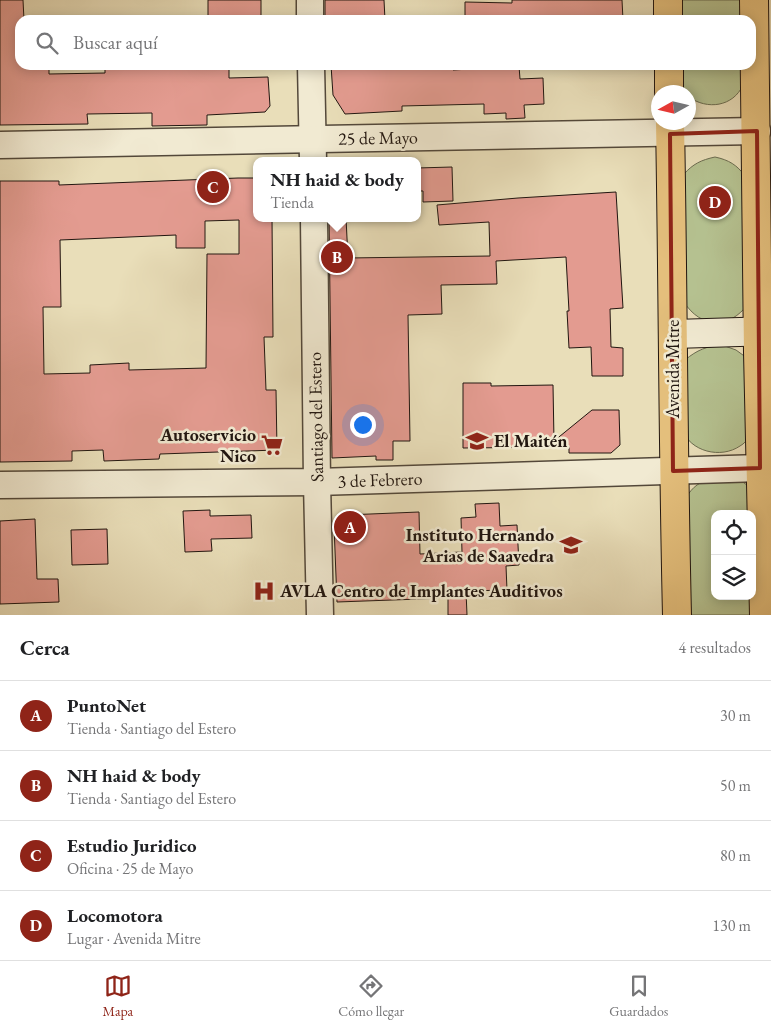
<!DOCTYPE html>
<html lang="es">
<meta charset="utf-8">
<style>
:root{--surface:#fff;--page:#f6f6f6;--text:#202124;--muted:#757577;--line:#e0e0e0;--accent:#8f2418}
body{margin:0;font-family:"EB Garamond",serif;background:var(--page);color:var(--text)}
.controls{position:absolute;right:15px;bottom:15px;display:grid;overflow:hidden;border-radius:10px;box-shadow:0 2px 12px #0003}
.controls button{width:45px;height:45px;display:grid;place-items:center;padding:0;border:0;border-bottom:1px solid var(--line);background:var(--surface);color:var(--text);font:25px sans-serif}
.compass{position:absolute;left:651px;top:85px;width:45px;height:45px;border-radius:50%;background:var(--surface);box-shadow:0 2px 12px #0003;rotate:262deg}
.you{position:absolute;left:362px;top:424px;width:18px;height:18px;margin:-12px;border:4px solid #fff;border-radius:50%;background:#1a73e8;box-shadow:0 0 0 8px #1a73e833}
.badge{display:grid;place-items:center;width:32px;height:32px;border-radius:50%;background:var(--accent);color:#fff;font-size:16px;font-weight:700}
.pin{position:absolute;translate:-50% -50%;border:2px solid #fff;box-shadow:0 1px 5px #0006}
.popup{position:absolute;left:253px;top:157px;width:168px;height:65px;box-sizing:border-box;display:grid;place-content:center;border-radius:10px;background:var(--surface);filter:drop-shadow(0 1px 4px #0005);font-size:16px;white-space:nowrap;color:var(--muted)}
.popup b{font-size:19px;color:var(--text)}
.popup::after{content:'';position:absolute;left:50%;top:100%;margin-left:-10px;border:10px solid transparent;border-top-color:var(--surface)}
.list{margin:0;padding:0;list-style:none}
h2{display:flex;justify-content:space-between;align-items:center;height:65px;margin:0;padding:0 20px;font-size:21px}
h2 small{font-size:16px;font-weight:400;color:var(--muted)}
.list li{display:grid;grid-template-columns:32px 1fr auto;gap:15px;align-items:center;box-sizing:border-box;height:70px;padding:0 20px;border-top:1px solid var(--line)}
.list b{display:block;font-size:19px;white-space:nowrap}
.list p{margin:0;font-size:16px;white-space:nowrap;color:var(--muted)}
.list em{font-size:16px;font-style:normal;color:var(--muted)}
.icon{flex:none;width:28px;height:28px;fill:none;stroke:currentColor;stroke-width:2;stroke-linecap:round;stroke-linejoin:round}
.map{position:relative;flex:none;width:771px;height:615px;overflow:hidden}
.search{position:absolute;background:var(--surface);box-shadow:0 2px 12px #0003;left:15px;right:15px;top:15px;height:55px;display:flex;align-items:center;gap:12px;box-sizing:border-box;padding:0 18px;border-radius:15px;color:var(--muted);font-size:19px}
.sheet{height:345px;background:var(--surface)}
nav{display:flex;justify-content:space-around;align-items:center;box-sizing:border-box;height:70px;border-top:1px solid var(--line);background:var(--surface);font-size:14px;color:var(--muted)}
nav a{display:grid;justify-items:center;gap:2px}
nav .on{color:var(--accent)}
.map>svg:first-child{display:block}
.green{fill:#b5c190;stroke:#6b6c50;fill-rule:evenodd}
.building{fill:#e39b90;stroke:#211610;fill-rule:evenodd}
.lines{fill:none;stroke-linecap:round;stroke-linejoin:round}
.street-casing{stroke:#53483a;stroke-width:29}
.secondary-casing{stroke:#211610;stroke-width:30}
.primary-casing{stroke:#211610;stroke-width:30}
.street{stroke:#f1ead2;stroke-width:26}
.secondary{stroke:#f1ead2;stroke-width:28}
.primary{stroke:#e4bf7c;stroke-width:28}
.marked{fill:none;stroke:#8f2418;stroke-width:4;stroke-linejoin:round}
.labels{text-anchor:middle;stroke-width:5;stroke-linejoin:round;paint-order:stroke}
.street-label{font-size:18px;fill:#211610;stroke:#f1ead2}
.poi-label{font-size:18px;font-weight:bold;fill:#211610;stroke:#f1ead2;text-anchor:end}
</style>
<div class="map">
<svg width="771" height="615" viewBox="0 0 771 615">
<rect width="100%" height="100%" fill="#e9deb9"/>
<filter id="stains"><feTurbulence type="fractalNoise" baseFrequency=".004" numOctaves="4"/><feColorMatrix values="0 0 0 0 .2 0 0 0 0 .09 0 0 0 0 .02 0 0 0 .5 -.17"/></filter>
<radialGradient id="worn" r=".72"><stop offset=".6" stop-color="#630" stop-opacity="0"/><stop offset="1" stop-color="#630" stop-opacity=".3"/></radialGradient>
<g class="green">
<rect x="677" y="0" width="69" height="20"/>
<path d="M677,65H747C746,71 746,79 743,85C733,107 707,110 689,97L688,92H685L678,82Z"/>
<path d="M715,157C729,160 737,165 745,176L748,304C730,329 701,329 684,302V174C693,164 701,160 715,157Z"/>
<path d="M722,345L736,350L747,358L751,435C748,439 744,444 740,446C721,459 690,452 682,429C679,421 685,372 685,360C697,350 707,346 722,345Z"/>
<path d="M740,480L751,488L761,615H686L683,503C698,474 711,481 740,480ZM715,514H752V596H715Z"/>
</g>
<g class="building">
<polygon points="0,0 23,0 24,20 20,20 20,65 49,65 49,74 105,73 105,65 229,65 229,78 268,77 270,106 265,112 207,115 207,125 152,126 152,113 87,114 88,124 0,125"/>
<rect x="208" y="0" width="53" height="20"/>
<polygon points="325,0 384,0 385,20 325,20"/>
<polygon points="512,0 622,0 623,20 465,20 465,2 512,3"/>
<polygon points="331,65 452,65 453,70 519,66 520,79 543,78 544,104 524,105 525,118 506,119 506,113 484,114 484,104 402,106 402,111 345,114 333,95"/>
<polygon points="452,167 453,201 423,202 423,191 417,191 417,168"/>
<path d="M238,178H257V218H272L273,337H264L266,390H276L277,450L160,454L159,459L104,461L103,450L72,451V461L0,462V181H59V185ZM239,220V254H207L206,368L129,370V363L90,365V373L44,374L43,307H61L60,240L176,235V248H205V221Z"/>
<polygon points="616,192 623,308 610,309 611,347 623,348 623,376 592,376 591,347 569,348 567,311 569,311 566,257 496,261 497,284 441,285 442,314 408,315 410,441 393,441 393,460 376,460 376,456 332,458 329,218 346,218 348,258 490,256 489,222 439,225 437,205 518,198"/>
<polygon points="463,383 491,383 491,386 553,385 554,441 592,410 619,410 620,445 611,453 569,453 569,447 463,448"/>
<polygon points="499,503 500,526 517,525 519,565 506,566 507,590 466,591 467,615 448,615 448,598 337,602 334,525 346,515 419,512 420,554 462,552 461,518 476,517 475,504"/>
<polygon points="210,510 210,516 251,515 252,538 211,539 212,551 185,552 183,511"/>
<polygon points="35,519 37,579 58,579 59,602 0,604 0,521"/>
<polygon points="107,529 108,564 72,565 71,530"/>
</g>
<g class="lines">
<g class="street-casing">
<g id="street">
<polyline points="310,0 310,20"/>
<polyline points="311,65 313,161"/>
<polyline points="0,145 757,131"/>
<polyline points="314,218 317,482 320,615"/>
<polyline points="0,485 317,482 760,468"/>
</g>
</g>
<g class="secondary-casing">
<polyline id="secondary" points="674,334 771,331"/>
</g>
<g class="primary-casing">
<g id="primary">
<polyline points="668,0 668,20"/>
<polyline points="754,0 758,352 764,615"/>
<polyline points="669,65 669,92"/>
<path d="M670,122C673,287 673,451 677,615"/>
</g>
</g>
<use href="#street" class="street"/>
<use href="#secondary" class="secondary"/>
<use href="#primary" class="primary"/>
</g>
<path class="marked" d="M757,131L760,468L673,471L670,134Z"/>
<defs>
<g id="school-bare" transform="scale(1.725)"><path d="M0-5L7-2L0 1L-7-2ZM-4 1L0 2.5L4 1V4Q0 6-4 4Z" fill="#8f2418" stroke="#f1ead2" stroke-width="2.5" paint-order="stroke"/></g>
<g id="supermarket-bare" transform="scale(1.725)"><path d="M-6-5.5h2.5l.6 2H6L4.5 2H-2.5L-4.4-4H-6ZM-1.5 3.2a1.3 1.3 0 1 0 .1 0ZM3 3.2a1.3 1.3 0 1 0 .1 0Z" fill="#8f2418" stroke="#f1ead2" stroke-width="2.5" paint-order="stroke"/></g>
<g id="university-bare" transform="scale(1.725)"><path d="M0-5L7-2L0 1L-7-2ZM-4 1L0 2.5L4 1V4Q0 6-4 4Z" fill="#8f2418" stroke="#f1ead2" stroke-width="2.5" paint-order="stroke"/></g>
<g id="hospital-bare" transform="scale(1.725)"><path d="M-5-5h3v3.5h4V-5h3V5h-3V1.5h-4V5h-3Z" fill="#8f2418" stroke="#f1ead2" stroke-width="2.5" paint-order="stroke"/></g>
</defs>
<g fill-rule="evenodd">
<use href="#school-bare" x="477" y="441"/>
<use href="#supermarket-bare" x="272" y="445"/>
<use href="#university-bare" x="571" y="545"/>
<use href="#hospital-bare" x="264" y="591"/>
</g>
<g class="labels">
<g class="street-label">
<text transform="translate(378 138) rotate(-1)" y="6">25 de Mayo</text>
<text transform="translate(673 369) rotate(-90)" y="6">Avenida Mitre</text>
<text transform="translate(316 417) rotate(-91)" y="6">Santiago del Estero</text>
<text transform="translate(380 480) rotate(-2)" y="6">3 de Febrero</text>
</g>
<g class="poi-label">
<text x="256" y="441">Autoservicio<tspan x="256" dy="21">Nico</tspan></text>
<text x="494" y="447" text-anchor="start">El Maitén</text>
<text x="554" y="541">Instituto Hernando<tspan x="554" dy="21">Arias de Saavedra</tspan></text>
<text x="280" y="597" text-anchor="start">AVLA Centro de Implantes Auditivos</text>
</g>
</g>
<rect width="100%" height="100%" filter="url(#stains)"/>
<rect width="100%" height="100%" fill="url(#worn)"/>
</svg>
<div class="controls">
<button><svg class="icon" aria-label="locate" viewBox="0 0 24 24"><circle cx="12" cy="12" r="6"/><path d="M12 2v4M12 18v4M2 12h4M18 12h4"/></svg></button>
<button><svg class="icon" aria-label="layers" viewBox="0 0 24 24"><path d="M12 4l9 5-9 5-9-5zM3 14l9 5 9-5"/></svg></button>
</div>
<svg class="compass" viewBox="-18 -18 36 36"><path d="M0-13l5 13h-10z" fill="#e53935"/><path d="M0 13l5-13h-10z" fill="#757577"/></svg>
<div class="you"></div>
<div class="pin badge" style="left:350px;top:527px">A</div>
<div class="pin badge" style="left:337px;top:257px">B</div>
<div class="popup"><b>NH haid &amp; body</b>Tienda</div>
<div class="pin badge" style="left:213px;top:187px">C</div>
<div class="pin badge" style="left:715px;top:202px">D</div>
<div class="search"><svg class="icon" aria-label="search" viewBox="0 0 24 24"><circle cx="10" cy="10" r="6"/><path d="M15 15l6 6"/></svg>Buscar aquí</div>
</div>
<section class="sheet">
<h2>Cerca<small>4 resultados</small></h2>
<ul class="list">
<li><span class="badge">A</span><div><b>PuntoNet</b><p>Tienda · Santiago del Estero</p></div><em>30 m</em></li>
<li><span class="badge">B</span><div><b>NH haid &amp; body</b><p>Tienda · Santiago del Estero</p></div><em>50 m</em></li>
<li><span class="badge">C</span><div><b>Estudio Juridico</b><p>Oficina · 25 de Mayo</p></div><em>80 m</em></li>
<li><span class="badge">D</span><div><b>Locomotora</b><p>Lugar · Avenida Mitre</p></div><em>130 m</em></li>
</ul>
</section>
<nav>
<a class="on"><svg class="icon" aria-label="map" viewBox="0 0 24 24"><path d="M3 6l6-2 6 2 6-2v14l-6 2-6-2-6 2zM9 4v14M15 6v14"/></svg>Mapa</a>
<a><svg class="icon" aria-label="directions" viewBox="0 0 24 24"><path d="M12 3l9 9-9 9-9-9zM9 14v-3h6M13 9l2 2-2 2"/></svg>Cómo llegar</a>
<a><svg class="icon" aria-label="saved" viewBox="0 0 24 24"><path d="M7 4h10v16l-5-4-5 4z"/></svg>Guardados</a>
</nav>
